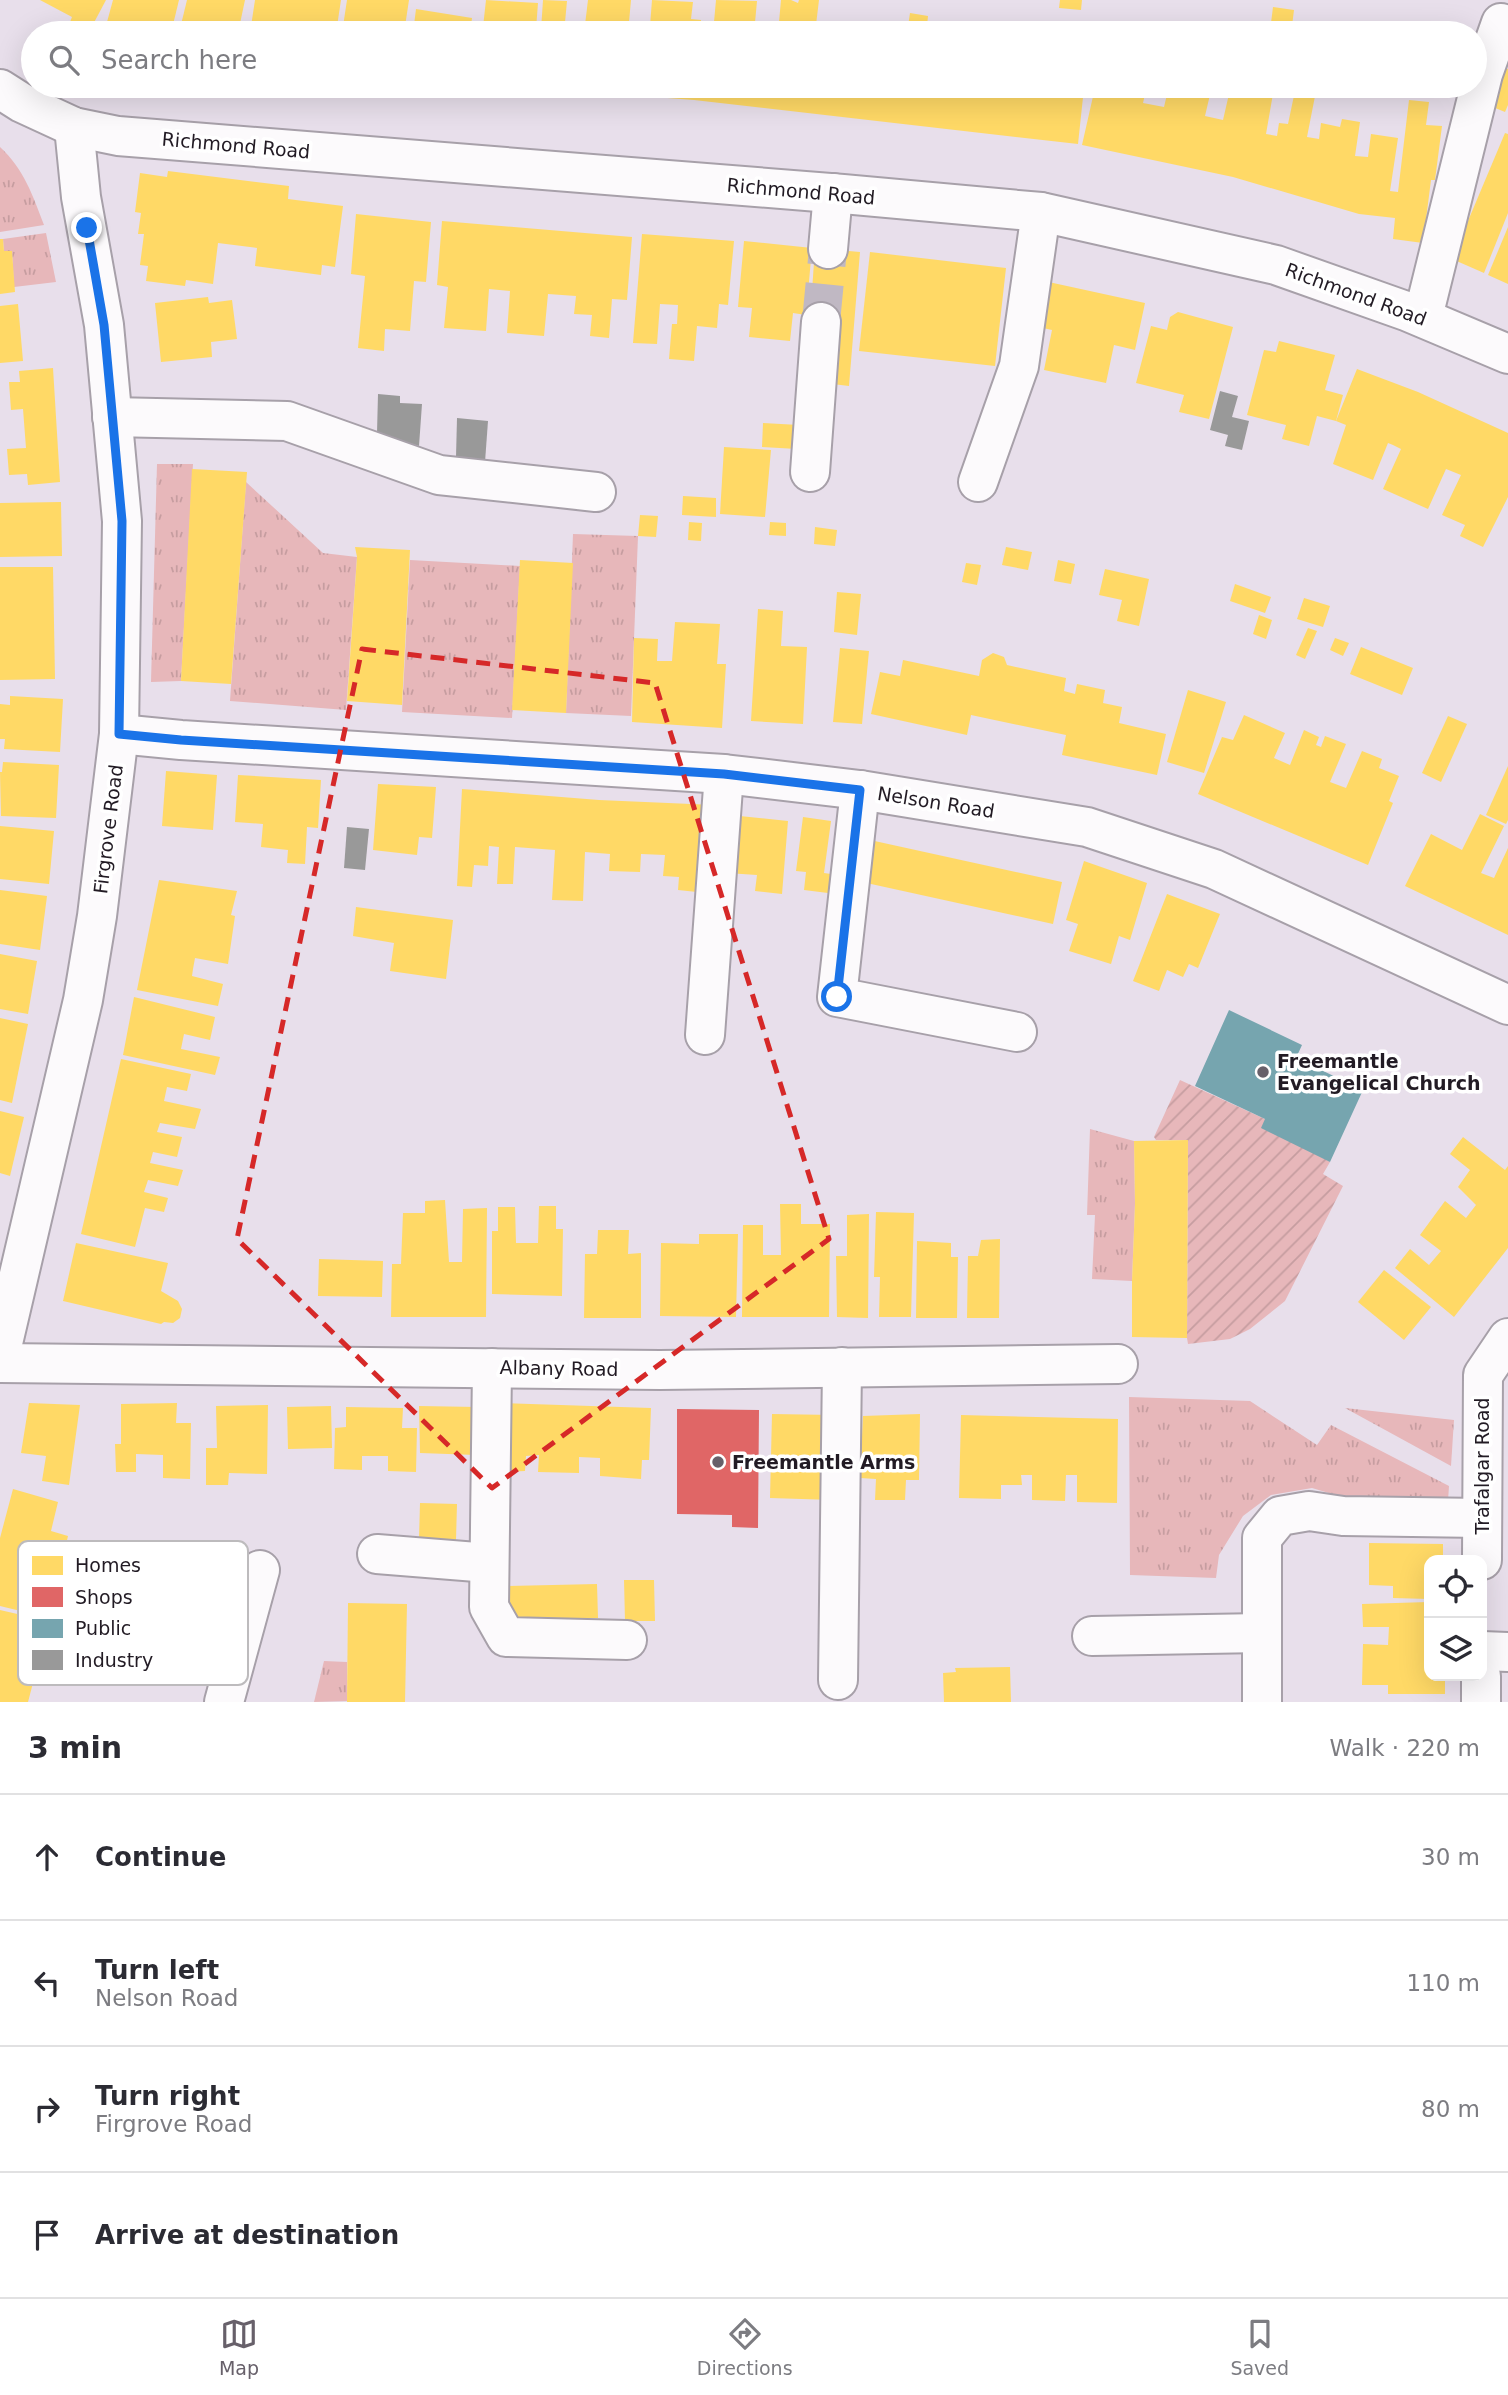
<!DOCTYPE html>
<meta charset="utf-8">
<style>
:root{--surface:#fff;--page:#f2f2f3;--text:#2b2b33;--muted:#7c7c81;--line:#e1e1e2;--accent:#67606a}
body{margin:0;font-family:"DejaVu Sans",sans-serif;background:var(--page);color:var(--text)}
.controls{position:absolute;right:21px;bottom:21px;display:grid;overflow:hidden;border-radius:14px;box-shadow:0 7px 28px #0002}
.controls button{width:63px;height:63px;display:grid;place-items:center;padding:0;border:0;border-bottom:2px solid var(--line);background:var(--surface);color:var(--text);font:35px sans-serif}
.stop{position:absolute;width:21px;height:21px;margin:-16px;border:5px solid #1a73e8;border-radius:50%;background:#fff}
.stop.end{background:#1a73e8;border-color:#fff;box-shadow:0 2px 7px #0008}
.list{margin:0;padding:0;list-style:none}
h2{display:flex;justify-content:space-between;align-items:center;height:91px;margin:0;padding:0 28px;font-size:30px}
h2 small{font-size:23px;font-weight:400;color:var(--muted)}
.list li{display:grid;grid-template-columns:46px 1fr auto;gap:21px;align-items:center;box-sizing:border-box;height:126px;padding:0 28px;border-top:2px solid var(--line)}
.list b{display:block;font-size:26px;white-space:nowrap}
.list p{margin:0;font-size:23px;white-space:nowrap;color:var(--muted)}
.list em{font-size:23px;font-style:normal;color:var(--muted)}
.icon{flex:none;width:38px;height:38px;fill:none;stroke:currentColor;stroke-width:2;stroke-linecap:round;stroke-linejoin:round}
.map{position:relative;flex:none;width:1508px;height:1702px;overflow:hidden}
.search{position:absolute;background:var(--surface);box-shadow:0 7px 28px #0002;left:21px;right:21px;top:21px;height:77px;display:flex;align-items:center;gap:18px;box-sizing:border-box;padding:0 24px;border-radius:38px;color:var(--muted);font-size:26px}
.sheet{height:595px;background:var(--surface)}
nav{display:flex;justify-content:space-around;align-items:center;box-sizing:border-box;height:98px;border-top:2px solid var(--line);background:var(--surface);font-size:19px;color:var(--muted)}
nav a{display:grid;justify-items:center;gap:4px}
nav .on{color:var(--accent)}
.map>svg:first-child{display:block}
.grass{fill:url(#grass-tufts)}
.garden{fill:url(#garden-furrows)}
.homes{fill:#ffd966}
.shops{fill:#e06666}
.public{fill:#76a5af}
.industry{fill:#999}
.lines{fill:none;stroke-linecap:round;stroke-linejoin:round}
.minor-tunnel{stroke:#c0b8c3;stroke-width:38;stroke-dasharray:38 19;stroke-linecap:butt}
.minor-casing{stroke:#a7a0a9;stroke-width:42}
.minor{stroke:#fcfafc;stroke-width:38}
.route{stroke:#1a73e8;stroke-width:9}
.marked{fill:none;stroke:#d62828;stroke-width:5;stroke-dasharray:14 9;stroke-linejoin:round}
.poi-dot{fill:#67606a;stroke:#fff;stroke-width:2.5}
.labels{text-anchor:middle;stroke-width:7;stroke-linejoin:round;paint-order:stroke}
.street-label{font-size:19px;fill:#221b24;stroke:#fff}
.poi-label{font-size:19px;font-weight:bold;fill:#221b24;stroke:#fff;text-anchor:start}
.key{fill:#fff;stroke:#bdbbbd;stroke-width:2}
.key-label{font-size:19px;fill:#221b24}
</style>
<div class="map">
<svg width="1508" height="1702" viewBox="0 0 1508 1702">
<defs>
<pattern id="grass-tufts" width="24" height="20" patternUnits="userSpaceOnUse" patternTransform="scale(1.75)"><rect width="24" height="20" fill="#e7b7ba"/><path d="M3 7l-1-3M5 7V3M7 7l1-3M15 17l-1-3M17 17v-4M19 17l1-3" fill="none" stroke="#c69da0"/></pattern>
<pattern id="garden-furrows" width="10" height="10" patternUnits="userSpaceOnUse" patternTransform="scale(1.75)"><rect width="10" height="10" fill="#e7b7ba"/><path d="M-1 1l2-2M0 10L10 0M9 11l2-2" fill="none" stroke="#c69da0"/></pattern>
</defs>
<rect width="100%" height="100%" fill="#e8dfeb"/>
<g class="grass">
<path d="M0,147C24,169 33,196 44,225L0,232Z"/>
<polygon points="46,233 56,282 14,287 12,251 4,251 3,239"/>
<polygon points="157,464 193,464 181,681 151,682"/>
<polygon points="246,482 323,553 357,557 346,710 230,701"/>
<polygon points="573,534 638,536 631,716 566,713"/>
<polygon points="410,560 520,566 512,718 402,712"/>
<polygon points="1090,1129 1134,1141 1135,1204 1132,1281 1092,1279 1095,1215 1087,1215"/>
<polygon points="1129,1397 1250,1401 1317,1445 1331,1425 1449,1486 1448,1501 1349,1499 1312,1488 1271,1495 1243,1516 1219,1555 1216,1578 1130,1575"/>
<polygon points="1345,1408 1454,1420 1451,1466"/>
<polygon points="324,1661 347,1662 347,1701 314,1702"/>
</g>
<polygon class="garden" points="1180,1080 1265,1119 1330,1162 1323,1174 1343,1186 1285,1301 1250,1329 1230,1339 1188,1344 1187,1338 1188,1140 1156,1140 1154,1137"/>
<g class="homes">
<polygon points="40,0 106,0 89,32 70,22 72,17"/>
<polygon points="113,0 179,0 171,33 104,33"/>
<polygon points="187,0 245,0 238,33 179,33"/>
<polygon points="255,0 341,0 336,33 250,33"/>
<polygon points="347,0 409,0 404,33 342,33"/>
<polygon points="486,0 538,3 536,29 541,30 543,0 567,1 564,33 474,33 475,26 483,27"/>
<polygon points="588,0 631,0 628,33 584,33"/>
<polygon points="652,0 693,2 691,19 701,20 700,33 636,33 637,25 650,26"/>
<polygon points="716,0 757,1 754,33 713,33"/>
<polygon points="781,0 791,0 798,3 799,0 819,0 815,33 778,33"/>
<polygon points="1060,0 1082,0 1081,10 1059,8"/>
<polygon points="1273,7 1294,10 1292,26 1271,23"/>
<polygon points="416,9 472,18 470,33 413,33"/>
<polygon points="910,13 928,16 927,26 946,28 946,33 907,33"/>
<polygon points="975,23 1012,28 1011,33 974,33"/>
<polygon points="844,24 881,29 880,33 843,33"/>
<polygon points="1057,28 1077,30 1077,33 1057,33"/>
<polygon points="1503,67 1508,69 1508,105 1505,112 1488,105"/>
<polygon points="528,86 1071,86 1084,88 1078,144 694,100 535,88 527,88"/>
<polygon points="1103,86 1147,86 1143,103 1164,107 1169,86 1212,86 1205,116 1223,120 1229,94 1250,98 1252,86 1274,88 1266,134 1277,136 1279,123 1288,124 1296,86 1317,86 1307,137 1319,139 1321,123 1340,127 1342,119 1360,122 1355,156 1368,157 1371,134 1398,138 1390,191 1398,192 1409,100 1429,102 1426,125 1442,126 1435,180 1431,180 1423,243 1393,239 1395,218 1359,214 1233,177 1082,145 1094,92 1101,93"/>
<polygon points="1505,133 1508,134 1508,213 1484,273 1452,259"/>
<polygon points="168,171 289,186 288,199 343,206 335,267 322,265 321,275 255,266 257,248 218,243 213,284 186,280 185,286 146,281 148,266 140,265 144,234 138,234 141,213 135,212 140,173 167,177"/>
<polygon points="356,214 431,222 426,282 414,281 410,331 385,329 384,351 358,348 365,276 351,274"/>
<polygon points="442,221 632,237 627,300 612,299 609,338 590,336 592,315 574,314 576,296 548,294 544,336 507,333 510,291 489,289 486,331 444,328 448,287 437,285"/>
<polygon points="1508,227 1508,284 1488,275"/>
<polygon points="642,234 734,241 728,305 719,304 717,328 697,326 694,361 669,359 672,324 677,324 678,305 660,304 657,344 633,343"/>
<polygon points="0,239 3,239 4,251 12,251 15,292 0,294"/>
<polygon points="744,241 812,248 806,315 793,313 790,341 749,337 752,308 738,307"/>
<polygon points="815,248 860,252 849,386 824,383 810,320"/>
<polygon points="870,252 1006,268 995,366 859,351"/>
<polygon points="1044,281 1145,303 1135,350 1114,345 1106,383 1044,370 1052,330 1034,326"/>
<polygon points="208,297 209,303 232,300 237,339 211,342 212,357 161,362 155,303"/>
<polygon points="18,304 23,361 0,363 0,306"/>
<polygon points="1178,312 1233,327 1209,419 1179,412 1184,395 1136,383 1151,326 1167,330 1170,317"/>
<polygon points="1279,341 1335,355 1325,390 1343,395 1336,421 1317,416 1309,446 1282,439 1286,425 1247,415 1264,350 1276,352"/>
<polygon points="53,368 60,482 28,485 27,474 9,475 7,449 26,448 23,409 11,410 9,382 20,382 19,371"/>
<polygon points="1357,369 1418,392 1508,433 1508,497 1483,547 1460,536 1465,525 1442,515 1461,475 1446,469 1428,509 1383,489 1401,449 1393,445 1388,443 1373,480 1333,464 1346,425 1336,421"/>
<polygon points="763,423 799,425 797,449 762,447"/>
<polygon points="724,447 771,450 765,517 720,514"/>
<polygon points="192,469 247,472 231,684 181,681"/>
<polygon points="683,496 716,498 716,517 682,515"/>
<polygon points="61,502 62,556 0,557 0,503"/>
<polygon points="640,515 658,516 656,537 638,536"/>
<polygon points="689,522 702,523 701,541 688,540"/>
<polygon points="770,522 786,523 786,536 769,535"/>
<polygon points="815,527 837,530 835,546 814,544"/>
<polygon points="355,547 410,550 402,705 347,701 357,557"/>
<polygon points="1006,547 1032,552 1028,570 1002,565"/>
<polygon points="520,560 573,563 566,713 512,710"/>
<polygon points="1058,560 1075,564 1071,584 1054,581"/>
<polygon points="966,563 981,565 977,585 962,582"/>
<polygon points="0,567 53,567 55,679 0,680"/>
<polygon points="1105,569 1149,579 1139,626 1117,621 1122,600 1099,595"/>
<polygon points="1235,584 1271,597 1265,613 1230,601"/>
<polygon points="837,592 861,594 857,635 834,632"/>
<polygon points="1304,598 1330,606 1323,627 1297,619"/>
<polygon points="758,609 783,611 781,646 807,647 803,724 751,721"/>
<polygon points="1259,615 1272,620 1266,639 1253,634"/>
<polygon points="675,622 720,624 717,664 726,664 722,728 632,722 634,638 658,639 657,661 672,661"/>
<polygon points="1308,628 1317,631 1305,659 1296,655"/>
<polygon points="1335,638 1349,643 1343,656 1330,650"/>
<polygon points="1361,647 1413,668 1402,695 1350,674"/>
<polygon points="840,648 869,651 862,724 833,722"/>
<polygon points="993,653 1004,657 1007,665 1066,678 1064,691 1075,694 1077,684 1105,690 1103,703 1122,707 1119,723 1166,734 1157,775 1062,755 1066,735 971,715 967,735 871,714 880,672 900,676 903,660 979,676 982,660"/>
<polygon points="1188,690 1226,702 1204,773 1167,762"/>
<polygon points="10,696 63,699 60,752 4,749 5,739 0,739 0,704 10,705"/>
<polygon points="1244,715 1285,733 1274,758 1290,765 1304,730 1319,737 1316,745 1321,747 1325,736 1346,744 1330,782 1346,788 1362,751 1382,759 1379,768 1399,776 1389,801 1393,803 1368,865 1198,794 1222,737 1233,740"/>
<polygon points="1448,716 1467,724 1441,782 1422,773"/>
<polygon points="3,762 59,765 56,818 1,816 0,772 2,772"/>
<polygon points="1508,766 1508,820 1506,824 1486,815"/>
<polygon points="166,771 217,775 213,830 162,826"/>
<polygon points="238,775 321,780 318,828 307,827 305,864 287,863 288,850 261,847 263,824 235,822"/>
<polygon points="378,784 436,787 432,838 419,837 417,855 373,850"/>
<polygon points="462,789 599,800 714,805 697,892 678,890 679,877 663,876 665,855 641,854 640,872 609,871 610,854 585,852 583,901 552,900 555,850 515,847 513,884 497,884 499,847 489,846 488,866 474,865 472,887 457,886"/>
<polygon points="1480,814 1504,826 1481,873 1494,878 1508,848 1508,935 1405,886 1431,834 1462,850"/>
<polygon points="730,815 788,821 782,894 755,891 757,875 727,873"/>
<polygon points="803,817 831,821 824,873 831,874 828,893 804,890 806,872 796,871"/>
<polygon points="0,826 54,831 49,884 0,879"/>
<polygon points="870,840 1062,882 1053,924 862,882"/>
<polygon points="1084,861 1147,883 1130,940 1119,936 1111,964 1069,951 1078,924 1066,920"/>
<polygon points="159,880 237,891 231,915 235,916 228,964 195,958 193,969 192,976 223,984 218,1006 137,990"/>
<polygon points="0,890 47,896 40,950 0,944"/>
<polygon points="1167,894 1220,914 1198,968 1189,964 1183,977 1167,970 1159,991 1133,981"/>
<polygon points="356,907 453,920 446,979 390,971 394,943 353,936"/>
<polygon points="0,954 37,961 28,1014 0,1009"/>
<polygon points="134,997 215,1017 210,1040 184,1034 181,1049 220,1057 215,1075 123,1055"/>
<polygon points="0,1018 28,1024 12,1103 0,1100"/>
<polygon points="121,1059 191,1074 187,1091 167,1087 164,1101 201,1109 195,1129 160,1123 157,1132 182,1137 177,1157 153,1152 150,1163 183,1170 178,1186 148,1180 144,1192 168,1198 164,1212 145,1208 135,1247 81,1234"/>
<polygon points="0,1111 24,1117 10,1176 0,1173"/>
<polygon points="1463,1137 1505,1170 1508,1166 1508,1248 1454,1317 1395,1268 1410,1249 1429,1265 1441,1251 1420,1235 1445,1201 1466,1218 1476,1205 1458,1187 1470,1170 1450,1154"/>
<polygon points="1188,1140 1187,1338 1132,1337 1132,1281 1135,1204 1134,1141"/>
<polygon points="445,1200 449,1262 462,1262 463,1209 487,1208 486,1317 391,1317 392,1264 401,1264 403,1213 425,1213 425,1201"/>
<polygon points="780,1204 801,1204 801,1224 830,1224 829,1317 742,1317 743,1225 763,1225 763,1255 781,1255"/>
<polygon points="539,1206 556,1206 556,1229 563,1229 562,1296 492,1294 492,1231 498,1231 498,1207 515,1207 516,1243 538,1243"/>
<polygon points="876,1212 914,1213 911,1317 879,1317 880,1277 874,1277"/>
<polygon points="869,1214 868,1318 837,1317 836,1256 847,1256 847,1215"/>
<polygon points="598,1230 629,1230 628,1254 641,1253 641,1318 584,1318 585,1254 597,1254"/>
<polygon points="699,1234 738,1234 736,1317 660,1316 661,1243 699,1244"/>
<polygon points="1000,1239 999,1318 967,1318 968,1256 978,1256 981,1240"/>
<polygon points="917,1241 951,1243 951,1257 958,1257 957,1318 916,1318"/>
<polygon points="76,1243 168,1263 161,1291 178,1301 182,1309 180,1318 173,1323 164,1322 161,1324 63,1301"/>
<polygon points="319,1259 383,1261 382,1297 318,1296"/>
<polygon points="1384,1270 1431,1307 1404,1340 1358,1302"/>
<polygon points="29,1403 80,1405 69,1485 42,1481 46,1456 21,1453"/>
<polygon points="177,1403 176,1423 191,1423 190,1479 163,1478 163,1455 136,1454 136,1472 116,1472 115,1444 121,1444 121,1404"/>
<polygon points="503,1403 651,1408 649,1460 642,1460 641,1479 600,1476 600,1458 579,1457 579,1473 538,1472 539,1455 526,1456 525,1471 503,1472"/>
<polygon points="268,1405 267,1474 229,1473 228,1485 206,1485 206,1448 217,1448 216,1406"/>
<polygon points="331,1406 332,1448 288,1449 287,1407"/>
<polygon points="419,1406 478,1407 476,1455 420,1453"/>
<polygon points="346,1407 403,1408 402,1428 417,1428 416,1472 388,1471 388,1456 362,1456 362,1470 334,1469 335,1428 346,1427"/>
<polygon points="772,1414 835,1415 833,1500 770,1498"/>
<polygon points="920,1414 919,1480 906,1480 905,1500 875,1500 876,1479 860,1478 863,1416"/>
<polygon points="961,1415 1118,1419 1117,1503 1077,1502 1077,1475 1066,1475 1065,1501 1032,1500 1032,1475 1021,1475 1022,1485 1001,1485 1001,1499 959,1498"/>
<polygon points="13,1489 58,1502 51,1531 68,1536 65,1549 49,1546 46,1562 67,1567 65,1578 75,1579 69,1609 36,1602 33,1614 0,1606 0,1538"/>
<polygon points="420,1503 457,1504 456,1540 419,1539"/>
<polygon points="1369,1543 1443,1544 1443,1560 1429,1560 1429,1599 1393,1598 1393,1586 1369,1585"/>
<polygon points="624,1580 654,1580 655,1621 625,1621"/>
<polygon points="597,1584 598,1618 508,1619 507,1586"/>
<polygon points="1429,1602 1429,1676 1445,1676 1445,1694 1388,1694 1388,1685 1362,1685 1363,1644 1388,1645 1389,1627 1363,1627 1362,1604"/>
<polygon points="348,1603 407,1604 405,1702 347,1702"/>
<polygon points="0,1610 52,1622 40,1671 24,1667 21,1675 34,1679 28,1702 0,1702"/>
<polygon points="1010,1667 1011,1702 944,1702 943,1673 956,1672 955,1668"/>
</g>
<polygon class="shops" points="677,1409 759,1410 758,1528 732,1527 732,1515 677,1514"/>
<polygon class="public" points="1229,1010 1302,1045 1296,1058 1363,1090 1330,1162 1261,1128 1265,1119 1195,1086"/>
<g class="industry">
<polygon points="1220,391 1238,396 1232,417 1249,421 1242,450 1225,446 1228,435 1210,430"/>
<polygon points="378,394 400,396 400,403 422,404 419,446 377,433"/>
<polygon points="457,418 488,421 485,462 456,457"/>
<polygon points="347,827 369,829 365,870 344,868"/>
</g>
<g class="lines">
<polyline class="minor-tunnel" points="821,322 828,249"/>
<g class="minor-casing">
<g id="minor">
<polyline points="0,89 22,103 74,127 118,136 843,194 1041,212 1276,265 1406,311 1508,354"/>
<polyline points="828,249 833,193"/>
<polyline points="1423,317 1483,74 1501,23 1508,26"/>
<polyline points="112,417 287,421 439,475 596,492"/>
<polyline points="810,472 821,322"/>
<polyline points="978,482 1019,366 1041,212"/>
<polyline points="119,734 181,740 724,774 860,790 1087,827 1214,869 1508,1005"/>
<polyline points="860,790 837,997 1017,1032"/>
<polyline points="705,1035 724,774"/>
<polyline points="0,1356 83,1000 97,916 119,734 122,521 104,325 81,197 74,127"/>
<polyline points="0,1363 660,1370 1118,1364"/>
<polyline points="492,1368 489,1607 506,1637 627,1640"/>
<polyline points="377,1554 489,1563"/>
<polyline points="1482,1560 1483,1375 1508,1338"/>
<polyline points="1092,1636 1262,1633"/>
<polyline points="1482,1651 1508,1652"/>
<polyline points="838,1680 842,1367"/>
<polyline points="224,1702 260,1570"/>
<polyline points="1262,1702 1262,1538 1280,1516 1309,1511 1343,1516 1482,1518"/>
<polyline points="1481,1702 1481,1676"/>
</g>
</g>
<use href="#minor" class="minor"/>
</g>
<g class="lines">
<polyline class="route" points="87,228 104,325 122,521 119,734 181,740 724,774 860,790 837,997"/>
</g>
<path class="marked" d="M362,649L655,683L829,1239L492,1488L237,1239Z"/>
<g class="poi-dot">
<circle cx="1263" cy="1072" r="7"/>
<circle cx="718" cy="1462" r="7"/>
</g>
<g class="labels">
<g class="street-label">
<text transform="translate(236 145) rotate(5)" y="7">Richmond Road</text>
<text transform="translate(801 191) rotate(5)" y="7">Richmond Road</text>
<text transform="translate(1356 294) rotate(20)" y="7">Richmond Road</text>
<text transform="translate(936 802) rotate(9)" y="7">Nelson Road</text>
<text transform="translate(108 829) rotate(-83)" y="7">Firgrove Road</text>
<text transform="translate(559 1368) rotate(1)" y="7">Albany Road</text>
<text transform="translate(1482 1466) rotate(-90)" y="7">Trafalgar Road</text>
</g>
<g class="poi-label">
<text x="1277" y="1068">Freemantle<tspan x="1277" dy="22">Evangelical Church</tspan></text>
<text x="732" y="1469">Freemantle Arms</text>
</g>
</g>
<rect x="18" y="1541" width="230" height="144" rx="10" class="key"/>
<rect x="32" y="1556" width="31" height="19" fill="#ffd966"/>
<rect x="32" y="1587" width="31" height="20" fill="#e06666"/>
<rect x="32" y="1619" width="31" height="19" fill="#76a5af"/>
<rect x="32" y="1650" width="31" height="20" fill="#999"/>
<g class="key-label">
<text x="75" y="1572">Homes</text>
<text x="75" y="1604">Shops</text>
<text x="75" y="1635">Public</text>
<text x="75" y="1667">Industry</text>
</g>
</svg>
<div class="controls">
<button><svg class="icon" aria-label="locate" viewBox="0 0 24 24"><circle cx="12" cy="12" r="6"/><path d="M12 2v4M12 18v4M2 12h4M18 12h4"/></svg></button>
<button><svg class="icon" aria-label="layers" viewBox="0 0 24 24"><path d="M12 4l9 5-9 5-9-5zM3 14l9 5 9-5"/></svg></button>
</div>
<div class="stop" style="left:837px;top:997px"></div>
<div class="stop end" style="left:87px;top:228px"></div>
<div class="search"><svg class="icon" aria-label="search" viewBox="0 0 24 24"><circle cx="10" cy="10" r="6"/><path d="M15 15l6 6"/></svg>Search here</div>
</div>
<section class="sheet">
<h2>3 min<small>Walk · 220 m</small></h2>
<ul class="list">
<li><svg class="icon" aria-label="ahead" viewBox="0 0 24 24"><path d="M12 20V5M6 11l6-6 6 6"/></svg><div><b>Continue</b></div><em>30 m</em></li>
<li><svg class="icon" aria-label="left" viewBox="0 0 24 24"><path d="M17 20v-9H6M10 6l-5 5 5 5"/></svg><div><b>Turn left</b><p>Nelson Road</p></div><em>110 m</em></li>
<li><svg class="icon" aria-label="right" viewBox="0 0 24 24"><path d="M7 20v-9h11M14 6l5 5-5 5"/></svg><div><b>Turn right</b><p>Firgrove Road</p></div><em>80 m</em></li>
<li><svg class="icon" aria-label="arrive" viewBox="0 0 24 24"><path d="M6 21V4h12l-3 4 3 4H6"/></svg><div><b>Arrive at destination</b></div></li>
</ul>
</section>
<nav>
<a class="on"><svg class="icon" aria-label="map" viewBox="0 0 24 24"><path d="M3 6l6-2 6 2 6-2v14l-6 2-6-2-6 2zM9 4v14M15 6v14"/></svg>Map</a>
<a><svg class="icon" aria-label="directions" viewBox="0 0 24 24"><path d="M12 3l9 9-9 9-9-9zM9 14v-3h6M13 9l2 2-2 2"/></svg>Directions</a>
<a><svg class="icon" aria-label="saved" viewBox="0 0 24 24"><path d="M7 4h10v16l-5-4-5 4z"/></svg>Saved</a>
</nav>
